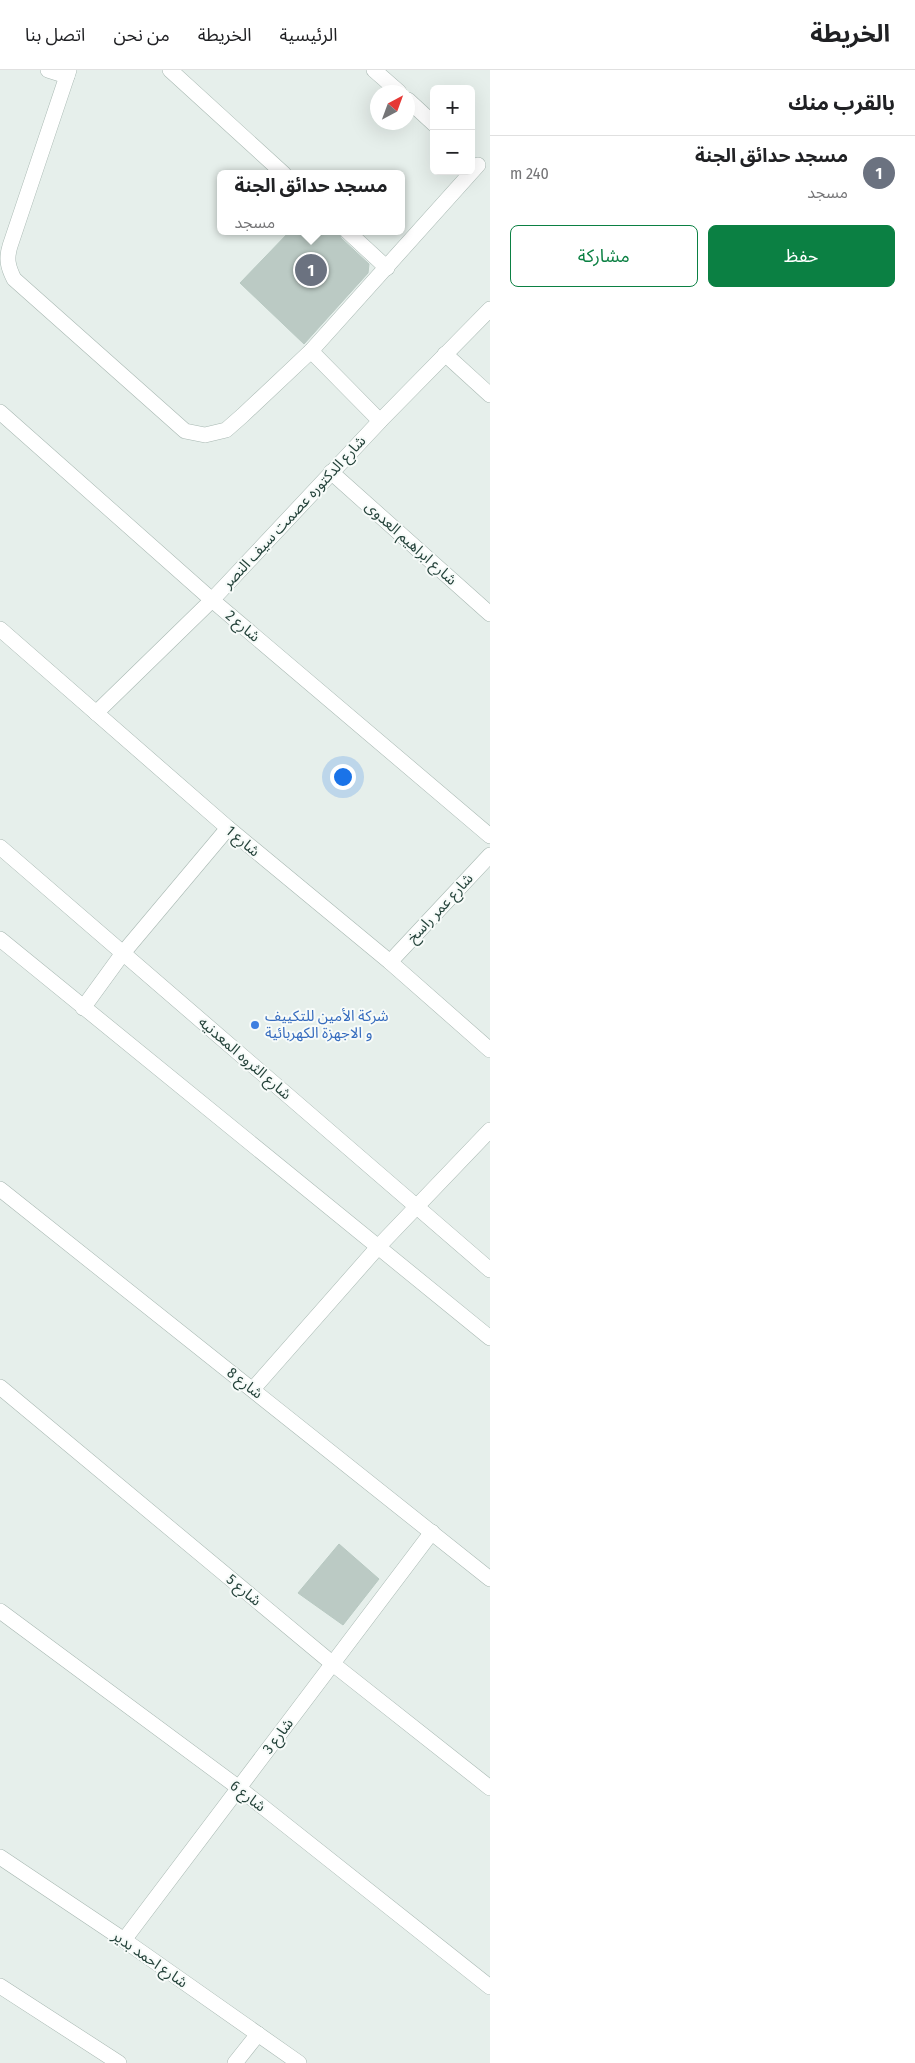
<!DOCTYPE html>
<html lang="ar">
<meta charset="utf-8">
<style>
:root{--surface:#fff;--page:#f2f2f2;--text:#202124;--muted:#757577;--line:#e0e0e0;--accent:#0b8043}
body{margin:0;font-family:"Fira Sans Condensed","Noto Sans Arabic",sans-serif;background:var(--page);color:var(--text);direction:rtl}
.controls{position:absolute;right:15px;top:15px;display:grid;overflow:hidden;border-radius:8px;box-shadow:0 5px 20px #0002}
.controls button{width:45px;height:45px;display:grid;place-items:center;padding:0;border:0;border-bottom:1px solid var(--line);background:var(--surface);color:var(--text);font:25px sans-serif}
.compass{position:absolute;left:370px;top:15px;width:45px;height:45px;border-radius:50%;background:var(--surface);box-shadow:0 5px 20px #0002;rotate:41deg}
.you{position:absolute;left:342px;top:706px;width:18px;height:18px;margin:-12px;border:4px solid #fff;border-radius:50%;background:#1a73e8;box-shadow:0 0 0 8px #1a73e833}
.badge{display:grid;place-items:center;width:32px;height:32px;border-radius:50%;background:var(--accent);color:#fff;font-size:16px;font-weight:700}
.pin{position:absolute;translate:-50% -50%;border:2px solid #fff;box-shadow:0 1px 5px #0006}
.popup{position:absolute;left:217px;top:100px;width:188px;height:65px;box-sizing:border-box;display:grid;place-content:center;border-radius:8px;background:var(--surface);filter:drop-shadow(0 1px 4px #0005);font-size:16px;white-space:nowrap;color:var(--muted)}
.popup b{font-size:19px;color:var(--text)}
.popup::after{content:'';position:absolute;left:50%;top:100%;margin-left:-10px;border:10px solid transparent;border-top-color:var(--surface)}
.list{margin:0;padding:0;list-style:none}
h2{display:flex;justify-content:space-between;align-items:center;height:65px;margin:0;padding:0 20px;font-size:21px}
h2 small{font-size:16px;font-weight:400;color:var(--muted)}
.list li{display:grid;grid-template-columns:32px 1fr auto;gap:15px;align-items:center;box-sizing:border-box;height:75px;padding:0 20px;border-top:1px solid var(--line)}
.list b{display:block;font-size:19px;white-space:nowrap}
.list p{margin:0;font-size:16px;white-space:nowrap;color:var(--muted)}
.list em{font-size:16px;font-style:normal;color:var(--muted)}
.actions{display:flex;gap:10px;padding:15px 20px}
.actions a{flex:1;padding:11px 0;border:1px solid var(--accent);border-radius:8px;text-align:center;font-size:18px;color:var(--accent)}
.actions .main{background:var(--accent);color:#fff}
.map{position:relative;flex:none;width:490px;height:1993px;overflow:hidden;direction:ltr}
header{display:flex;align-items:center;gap:30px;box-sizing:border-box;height:70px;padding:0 25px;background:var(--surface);border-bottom:1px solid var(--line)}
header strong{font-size:24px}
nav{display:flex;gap:28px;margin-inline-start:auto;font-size:18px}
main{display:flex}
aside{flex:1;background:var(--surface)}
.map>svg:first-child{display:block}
.building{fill:#bbcac4;stroke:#b8c9c2}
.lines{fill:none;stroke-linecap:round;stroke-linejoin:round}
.minor-casing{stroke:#a8b8b2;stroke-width:16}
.minor{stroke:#fff;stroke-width:15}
.shop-dot{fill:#3f7fe0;stroke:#f7fbf9;stroke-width:2}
.labels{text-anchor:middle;stroke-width:4;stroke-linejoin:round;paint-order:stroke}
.street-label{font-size:15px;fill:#24423a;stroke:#f7fbf9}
.shop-label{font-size:15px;fill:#366cbe;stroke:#f7fbf9;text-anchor:start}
</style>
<header>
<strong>الخريطة</strong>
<nav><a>الرئيسية</a><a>الخريطة</a><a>من نحن</a><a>اتصل بنا</a></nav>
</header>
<main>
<aside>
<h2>بالقرب منك<small></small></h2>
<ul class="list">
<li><span class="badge" style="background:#6b7280">1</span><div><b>مسجد حدائق الجنة</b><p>مسجد</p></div><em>240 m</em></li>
</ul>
<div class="actions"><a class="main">حفظ</a><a>مشاركة</a></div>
</aside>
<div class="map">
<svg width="490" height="1993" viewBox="0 0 490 1993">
<rect width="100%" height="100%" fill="#e6efeb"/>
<g class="building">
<polygon points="290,161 338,161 341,168 369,194 368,203 304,274 240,213"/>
<polygon points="339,1474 379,1509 343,1555 298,1523"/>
</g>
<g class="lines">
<g class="minor-casing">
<g id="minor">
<polyline points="48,0 67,6"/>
<path d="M69,0L10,176C6,189 8,197 14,209L185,361L205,365L226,360L242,346L311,281L478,95"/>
<polyline points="170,0 284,104"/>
<polyline points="374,0 399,22"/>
<polyline points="408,30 434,54"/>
<polyline points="347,161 387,198"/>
<polyline points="311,281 380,351"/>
<polyline points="445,284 490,325"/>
<polyline points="0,342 212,530 490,766"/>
<polyline points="331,402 490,544"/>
<polyline points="0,559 228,758 390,892 490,980"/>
<polyline points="96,643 212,530 380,351 490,239"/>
<polyline points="0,777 490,1200"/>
<polyline points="0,869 490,1268"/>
<polyline points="390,892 490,785"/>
<polyline points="83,938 123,883 228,758"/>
<polyline points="0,1119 490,1509"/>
<polyline points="0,1317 333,1594 490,1718"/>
<polyline points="253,1319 378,1177 490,1060"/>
<polyline points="0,1541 239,1718 490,1917"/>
<polyline points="0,1787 124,1870 299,1993"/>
<polyline points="124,1870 432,1462"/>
<polyline points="0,1916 119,1993"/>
<polyline points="235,1993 258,1964"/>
</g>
</g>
<use href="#minor" class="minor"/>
</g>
<circle class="shop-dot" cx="255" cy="955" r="5"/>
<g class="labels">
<g class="street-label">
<text transform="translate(294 442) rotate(-47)" y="5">شارع الدكتوره عصمت سيف النصر</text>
<text transform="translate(411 473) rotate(42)" y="5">شارع ابراهيم العدوى</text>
<text transform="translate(243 556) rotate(40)" y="5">شارع 2</text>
<text transform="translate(243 771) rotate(40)" y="5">شارع 1</text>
<text transform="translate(440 838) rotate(-47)" y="5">شارع عمر راسخ</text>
<text transform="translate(245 988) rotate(41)" y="5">شارع الثروه المعدنيه</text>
<text transform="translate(245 1313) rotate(38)" y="5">شارع 8</text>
<text transform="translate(244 1520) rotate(40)" y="5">شارع 5</text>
<text transform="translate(278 1666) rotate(-53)" y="5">شارع 3</text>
<text transform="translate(248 1726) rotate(38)" y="5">شارع 6</text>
<text transform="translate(150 1889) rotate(35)" y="5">شارع احمد بدير</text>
</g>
<g class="shop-label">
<text x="265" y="951">شركة الأمين للتكييف<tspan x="265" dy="17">و الاجهزة الكهربائية</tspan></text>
</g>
</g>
</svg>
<div class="controls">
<button>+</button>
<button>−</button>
</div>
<svg class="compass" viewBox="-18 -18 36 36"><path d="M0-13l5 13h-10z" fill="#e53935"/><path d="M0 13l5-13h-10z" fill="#757577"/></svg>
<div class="you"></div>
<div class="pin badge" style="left:311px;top:200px;background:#6b7280">1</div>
<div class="popup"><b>مسجد حدائق الجنة</b>مسجد</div>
</div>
</main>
